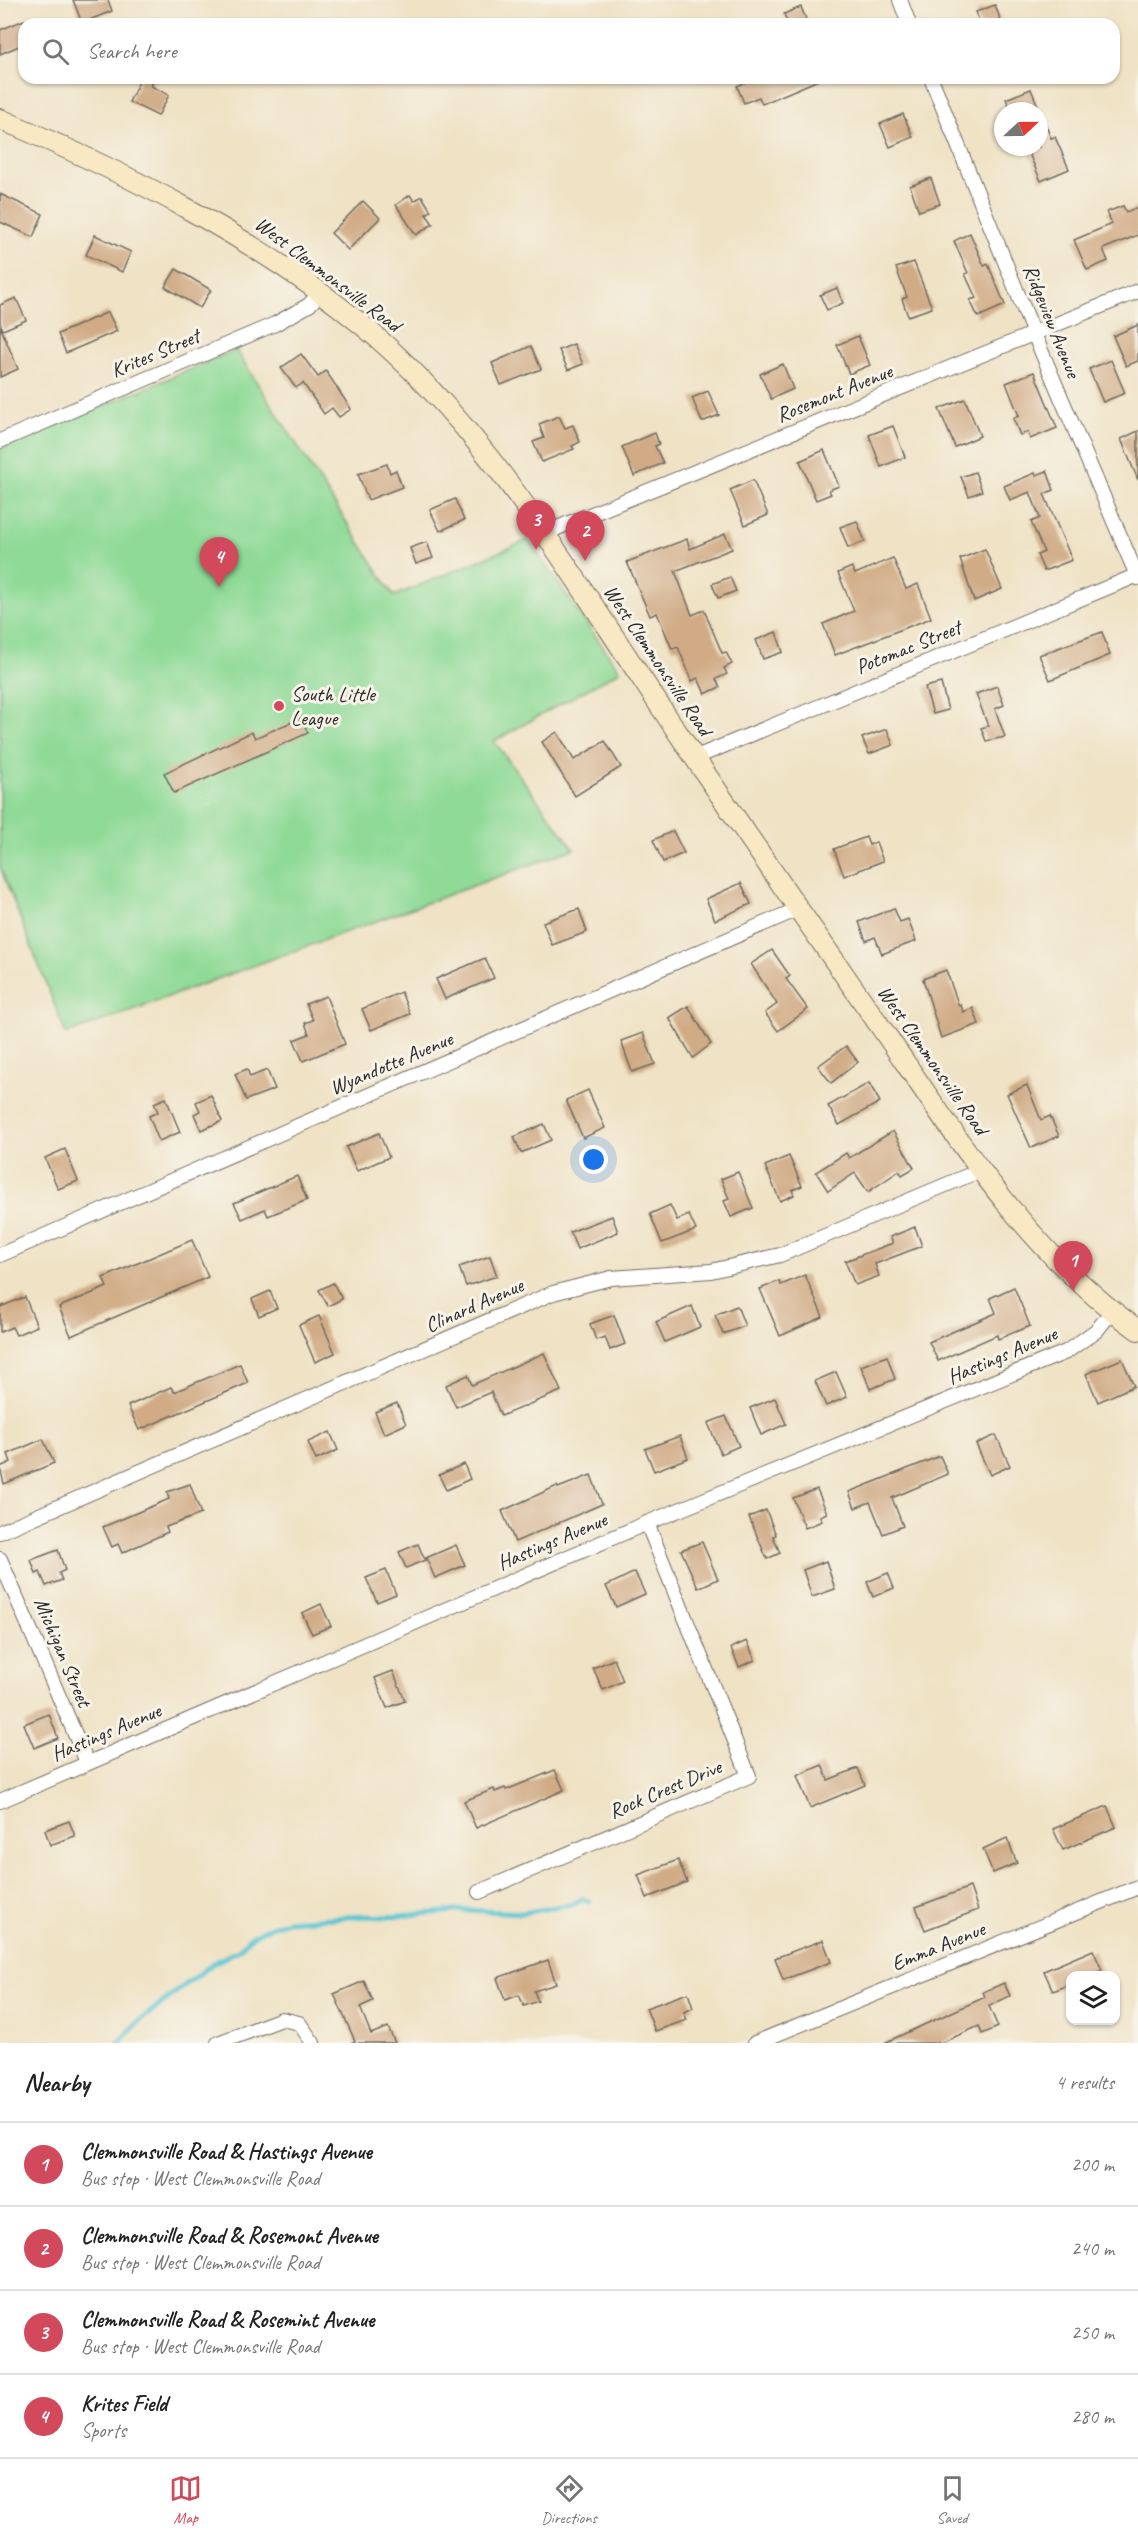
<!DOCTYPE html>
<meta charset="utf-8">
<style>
:root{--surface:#fff;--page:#f2f2f2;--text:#222;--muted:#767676;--line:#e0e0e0;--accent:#d1495b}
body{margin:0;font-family:Caveat,sans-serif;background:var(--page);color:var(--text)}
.controls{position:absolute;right:18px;bottom:18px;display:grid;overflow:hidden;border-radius:12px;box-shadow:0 2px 4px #0004}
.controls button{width:54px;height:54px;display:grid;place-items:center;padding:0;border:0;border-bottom:2px solid var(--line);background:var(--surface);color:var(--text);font:30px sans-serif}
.compass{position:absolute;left:994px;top:102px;width:54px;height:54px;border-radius:50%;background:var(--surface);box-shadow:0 2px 4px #0004;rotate:68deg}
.you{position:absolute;left:594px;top:1160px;width:21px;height:21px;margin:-15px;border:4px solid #fff;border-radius:50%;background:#1a73e8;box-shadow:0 0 0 9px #1a73e833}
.badge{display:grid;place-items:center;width:39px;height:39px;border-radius:50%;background:var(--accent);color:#fff;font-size:20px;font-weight:700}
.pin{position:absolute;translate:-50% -50px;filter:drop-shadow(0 2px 3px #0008)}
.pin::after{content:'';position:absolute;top:32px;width:21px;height:18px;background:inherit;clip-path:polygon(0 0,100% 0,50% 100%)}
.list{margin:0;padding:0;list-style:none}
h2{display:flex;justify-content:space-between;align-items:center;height:78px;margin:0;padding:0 24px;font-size:26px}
h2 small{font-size:20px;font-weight:400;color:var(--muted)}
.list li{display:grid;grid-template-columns:39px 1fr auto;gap:18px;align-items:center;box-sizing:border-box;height:84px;padding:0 24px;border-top:2px solid var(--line)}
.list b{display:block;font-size:22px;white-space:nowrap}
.list p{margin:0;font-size:20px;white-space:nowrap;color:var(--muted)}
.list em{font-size:20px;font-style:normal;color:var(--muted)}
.icon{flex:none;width:33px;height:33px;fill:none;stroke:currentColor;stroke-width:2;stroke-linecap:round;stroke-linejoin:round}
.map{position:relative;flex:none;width:1138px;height:2043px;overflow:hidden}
.search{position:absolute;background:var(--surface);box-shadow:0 2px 4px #0004;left:18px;right:18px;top:18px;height:66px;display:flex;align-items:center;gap:15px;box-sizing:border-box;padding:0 21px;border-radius:18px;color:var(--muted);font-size:22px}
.sheet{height:414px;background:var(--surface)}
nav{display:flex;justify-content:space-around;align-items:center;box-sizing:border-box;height:84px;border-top:2px solid var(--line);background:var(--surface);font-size:16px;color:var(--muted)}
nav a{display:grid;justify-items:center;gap:3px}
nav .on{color:var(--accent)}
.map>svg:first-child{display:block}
.green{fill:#8fda97;stroke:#5d8261;stroke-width:1.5}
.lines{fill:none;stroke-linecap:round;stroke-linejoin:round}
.stream{stroke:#5ac5d3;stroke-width:5}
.building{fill:#d0ab85}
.street-casing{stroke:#706b61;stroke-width:16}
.secondary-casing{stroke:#706b61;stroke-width:22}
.street{stroke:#fff;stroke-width:14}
.secondary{stroke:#f8e8c3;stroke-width:20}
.poi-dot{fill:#d1495b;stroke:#f7f3e8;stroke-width:2}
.labels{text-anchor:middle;stroke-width:6;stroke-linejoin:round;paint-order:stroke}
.street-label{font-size:21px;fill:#2b2b2b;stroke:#f7f3e8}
.poi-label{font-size:21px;fill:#2b2b2b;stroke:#f7f3e8;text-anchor:start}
</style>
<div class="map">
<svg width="1138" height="2043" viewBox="0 0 1138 2043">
<rect width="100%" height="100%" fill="#f7f3e8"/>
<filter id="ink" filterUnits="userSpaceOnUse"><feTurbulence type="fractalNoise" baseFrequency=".0167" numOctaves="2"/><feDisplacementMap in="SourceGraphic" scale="12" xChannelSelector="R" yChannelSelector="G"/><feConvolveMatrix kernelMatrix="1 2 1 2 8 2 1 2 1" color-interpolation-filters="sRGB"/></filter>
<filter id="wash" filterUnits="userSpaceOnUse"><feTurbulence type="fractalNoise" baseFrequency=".008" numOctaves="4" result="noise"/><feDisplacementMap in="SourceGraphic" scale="24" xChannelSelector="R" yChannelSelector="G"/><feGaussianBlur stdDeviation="1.35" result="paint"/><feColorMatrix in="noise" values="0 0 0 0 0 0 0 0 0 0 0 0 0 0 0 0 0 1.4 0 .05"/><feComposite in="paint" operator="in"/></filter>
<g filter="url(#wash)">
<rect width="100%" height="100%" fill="#efe2c5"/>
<polygon class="green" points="236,350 394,596 528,540 620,671 494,741 574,849 66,1034 0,867 0,449"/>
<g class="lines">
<polyline class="stream" points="119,2043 138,2022 212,1964 239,1950 248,1939 263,1930 287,1921 362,1916 388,1917 466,1910 523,1913 572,1904 583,1899 589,1901"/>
</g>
<g id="blocks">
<g class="building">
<polygon points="73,0 108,0 112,11 82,23"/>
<polygon points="995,5 1002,24 980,24 976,12"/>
<polygon points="801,7 808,24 788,24 784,14"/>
<polygon points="24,20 24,44 0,54 0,30"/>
<polygon points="141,78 155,78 151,86 169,95 158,116 129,102"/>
<polygon points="757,78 823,78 762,104 759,97 744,103 737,86"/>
<polygon points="1031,89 1051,138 1055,137 1069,169 1041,181 1027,149 1039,147 1039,111 1011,111 1006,99"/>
<polygon points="903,114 913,137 890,147 880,124"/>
<polygon points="931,178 940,204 919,211 910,186"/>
<polygon points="0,194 43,214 33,237 0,222"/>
<polygon points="410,195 414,201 422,196 431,211 426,214 433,224 416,235 396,205"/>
<polygon points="363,201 380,218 348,250 331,233"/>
<polygon points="1123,206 1126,212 1138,207 1138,235 1103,249 1108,261 1087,270 1074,240 1112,224 1107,212"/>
<polygon points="970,233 984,266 988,264 1005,305 978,317 970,300 976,298 965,274 968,273 954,241"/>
<polygon points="95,235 131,252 122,272 86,255"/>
<polygon points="914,262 932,308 908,316 902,299 907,297 896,268"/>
<polygon points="176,269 211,290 200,308 165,287"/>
<polygon points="837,288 843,303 827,310 820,295"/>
<polygon points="16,298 26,320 3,330 0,323 0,305"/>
<polygon points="108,312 117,331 66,353 58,334"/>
<polygon points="1138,325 1138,361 1126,366 1113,336"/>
<polygon points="0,326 18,369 0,377"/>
<polygon points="858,336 870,365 849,374 837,345"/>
<polygon points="574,344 583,364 568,370 559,350"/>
<polygon points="531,346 541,369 501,385 492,363"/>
<polygon points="301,354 318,377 326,371 351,409 339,417 332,408 324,414 303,383 296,388 281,368"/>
<polygon points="1111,360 1125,393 1103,402 1089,369"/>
<polygon points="783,364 793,389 771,399 760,374"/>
<polygon points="1034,372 1057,428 1030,439 1028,432 1020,435 1013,418 1019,416 1006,383"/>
<polygon points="708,391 719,415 702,422 692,398"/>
<polygon points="965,399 980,436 955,447 939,409"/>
<polygon points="559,416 565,428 573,425 580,442 572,446 574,449 542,462 533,442 544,438 539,424"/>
<polygon points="893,426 905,457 881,467 869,435"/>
<polygon points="1138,431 1138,480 1121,439"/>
<polygon points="655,433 659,444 655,446 663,463 634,476 622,447"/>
<polygon points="824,450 839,486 829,490 831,494 816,500 800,461"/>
<polygon points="387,464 390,473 396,470 402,487 368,500 358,474"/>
<polygon points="1047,471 1054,490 1044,494 1072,560 1044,571 1037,555 1044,552 1031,522 1040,518 1030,492 1010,500 1004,486 1035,473 1036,475"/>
<polygon points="975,472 982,491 969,496 961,477"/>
<polygon points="753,480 768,515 745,525 730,490"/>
<polygon points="455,499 464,520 440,531 430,510"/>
<polygon points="857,521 865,541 848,548 840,527"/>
<polygon points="725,534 732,549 675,571 692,615 704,610 722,653 726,652 732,664 724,668 727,674 716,679 720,687 705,694 698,678 692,681 678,647 672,649 657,613 650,616 627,562 687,539 690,549"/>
<polygon points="427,542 433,558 416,564 410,548"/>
<polygon points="985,549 1002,589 974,601 960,559"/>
<polygon points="893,558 906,589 918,584 931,618 835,655 823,624 854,611 838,573 852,567 855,574"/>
<polygon points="730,577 736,591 718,598 712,584"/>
<polygon points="776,632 783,652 763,659 756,640"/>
<polygon points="1102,632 1110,655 1050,680 1039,655"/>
<polygon points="941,683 948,710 933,714 925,687"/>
<polygon points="997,686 1004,705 995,709 1005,737 986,741 981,728 988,726 976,694"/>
<polygon points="301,718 308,733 174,793 164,773 252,732 255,738"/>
<polygon points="887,729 893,745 869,754 862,738"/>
<polygon points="557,732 574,760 605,741 621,767 575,796 542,742"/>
<polygon points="673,831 684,853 663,862 653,840"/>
<polygon points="866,837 869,845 876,842 883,861 844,876 834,849"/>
<polygon points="741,883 751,904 715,920 706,899"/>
<polygon points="894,908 900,922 908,919 916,941 882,954 875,937 866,941 859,922"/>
<polygon points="579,909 587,932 552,945 543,922"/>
<polygon points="772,950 790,976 786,979 808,1009 778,1031 765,1013 777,1004 751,964"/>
<polygon points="485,958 494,978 445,999 436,979"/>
<polygon points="946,970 959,1006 961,1005 963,1012 973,1008 979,1024 941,1038 923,979"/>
<polygon points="401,992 410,1014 371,1030 362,1009"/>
<polygon points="326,996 345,1044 303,1061 294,1040 309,1034 305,1023 313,1020 306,1004"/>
<polygon points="688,1006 711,1044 693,1058 669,1018"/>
<polygon points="643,1033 655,1064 632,1072 621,1041"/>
<polygon points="846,1046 858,1062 831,1083 818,1066"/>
<polygon points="247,1069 250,1077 267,1070 275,1089 246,1100 235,1074"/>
<polygon points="869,1083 880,1102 839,1125 828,1106"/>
<polygon points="1027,1085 1041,1120 1050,1116 1059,1136 1031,1148 1007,1094"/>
<polygon points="588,1090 605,1128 583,1138 566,1100"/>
<polygon points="211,1095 222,1121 201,1130 194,1114 200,1111 196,1102"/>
<polygon points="166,1098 180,1132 159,1141 149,1116 158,1112 154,1103"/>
<polygon points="544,1124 551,1140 521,1153 514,1137"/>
<polygon points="893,1131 914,1168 902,1175 899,1171 868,1192 855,1173 828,1191 816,1172 846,1153 849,1158"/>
<polygon points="379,1133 389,1157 357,1171 346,1147"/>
<polygon points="65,1149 78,1181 58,1189 45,1158"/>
<polygon points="789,1156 802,1186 792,1190 794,1195 780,1201 765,1166"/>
<polygon points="738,1172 753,1208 731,1217 724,1201 729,1199 721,1179"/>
<polygon points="297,1176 307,1200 268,1216 265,1209 242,1219 234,1203"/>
<polygon points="670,1205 677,1220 689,1215 696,1230 662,1243 650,1214"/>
<polygon points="612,1216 618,1232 577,1249 570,1232"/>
<polygon points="915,1227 922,1246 875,1264 879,1276 855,1285 845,1261 893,1243 890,1237"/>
<polygon points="192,1240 208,1277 71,1336 59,1307 107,1287 103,1278"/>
<polygon points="490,1256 497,1276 466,1286 459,1267"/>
<polygon points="805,1275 823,1317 780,1336 760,1289 779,1281 781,1285"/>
<polygon points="333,1283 342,1299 328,1306 319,1290"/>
<polygon points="1014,1287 1030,1326 998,1339 997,1335 938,1361 929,1342 996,1313 990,1298"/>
<polygon points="270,1291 277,1308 259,1316 252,1299"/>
<polygon points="25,1297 37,1326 16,1335 12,1327 0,1332 0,1307"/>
<polygon points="692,1306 700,1327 665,1342 656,1322"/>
<polygon points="737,1306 745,1326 723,1334 715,1315"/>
<polygon points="614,1315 625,1344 610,1350 605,1337 596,1340 590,1324"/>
<polygon points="319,1316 335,1353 315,1362 299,1325"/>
<polygon points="544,1353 561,1391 501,1416 491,1392 456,1407 446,1385 468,1375 472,1385"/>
<polygon points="887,1356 895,1379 870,1389 861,1366"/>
<polygon points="1122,1359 1134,1386 1098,1402 1086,1374"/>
<polygon points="240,1364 248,1383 139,1430 128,1406 171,1387 174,1392"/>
<polygon points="836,1372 847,1397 826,1406 815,1381"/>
<polygon points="775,1398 786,1424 761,1435 750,1408"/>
<polygon points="397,1403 406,1424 384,1434 375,1412"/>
<polygon points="726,1416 739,1446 721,1454 708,1423"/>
<polygon points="330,1432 338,1450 316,1460 308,1442"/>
<polygon points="996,1435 1010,1466 990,1475 976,1444"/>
<polygon points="680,1436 688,1458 654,1471 645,1449"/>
<polygon points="43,1439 54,1463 4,1484 0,1467 11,1462 8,1454"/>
<polygon points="940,1456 948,1474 892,1498 903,1526 883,1534 870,1502 855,1508 849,1492"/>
<polygon points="464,1464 470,1479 446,1490 439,1475"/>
<polygon points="591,1475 602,1504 515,1542 502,1511 557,1486 558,1488"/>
<polygon points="190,1484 201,1514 166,1527 168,1532 122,1553 118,1544 112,1547 103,1527 169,1499 167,1492"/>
<polygon points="817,1489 827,1513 820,1516 822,1521 805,1528 793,1498"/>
<polygon points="766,1510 776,1535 773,1536 780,1553 767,1559 749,1517"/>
<polygon points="702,1542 718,1579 698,1588 681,1550"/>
<polygon points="418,1544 425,1560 406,1568 399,1552"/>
<polygon points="456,1545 465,1565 435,1578 426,1558"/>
<polygon points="58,1550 65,1570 59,1573 62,1580 46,1586 40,1572 36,1574 31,1560"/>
<polygon points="826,1561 835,1589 812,1597 803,1570"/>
<polygon points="386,1570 396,1594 377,1602 366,1578"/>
<polygon points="635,1572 645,1594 616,1607 606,1586"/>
<polygon points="888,1573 894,1588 873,1597 867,1582"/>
<polygon points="321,1604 331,1626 312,1634 302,1613"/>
<polygon points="747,1641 755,1660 739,1667 731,1648"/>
<polygon points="614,1659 623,1681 603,1690 593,1668"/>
<polygon points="393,1671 405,1701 387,1708 375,1678"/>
<polygon points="49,1714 58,1738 34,1748 24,1724"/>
<polygon points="822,1765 828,1780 858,1768 865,1785 810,1808 797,1776"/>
<polygon points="555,1770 564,1790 476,1828 464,1801 494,1789 495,1792 505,1788 506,1790"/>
<polygon points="1107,1806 1116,1827 1063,1850 1053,1829"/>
<polygon points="69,1821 75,1836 50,1845 45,1830"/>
<polygon points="1007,1838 1017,1863 993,1873 983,1849"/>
<polygon points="678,1860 687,1882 647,1898 638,1875"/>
<polygon points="970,1887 978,1910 925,1930 916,1907"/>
<polygon points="823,1940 831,1962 783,1980 775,1958"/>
<polygon points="1093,1950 1102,1970 1089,1976 1071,1976 1071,1984 1053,1991 1044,1971"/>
<polygon points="548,1960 556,1984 534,1991 538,2001 524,2006 519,1995 505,2000 497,1978"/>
<polygon points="364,1981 373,2001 360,2007 371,2034 388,2027 395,2043 351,2043 355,2041 334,1994"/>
<polygon points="1004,1983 1010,1996 989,2006 998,2027 982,2034 979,2026 941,2043 884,2043 985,1997 983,1992"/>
<polygon points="688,1993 693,2008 684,2012 687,2020 655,2031 646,2008"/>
</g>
</g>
</g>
<g filter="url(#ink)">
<use href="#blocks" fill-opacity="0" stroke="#706b61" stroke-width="1.5"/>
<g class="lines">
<g class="street-casing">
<g id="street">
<polyline points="900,0 909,24"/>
<polyline points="931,78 1034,334 1138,578"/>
<polyline points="0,441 275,324 309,305 320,293"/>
<polyline points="545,533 1138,291"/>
<polyline points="694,758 1138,575"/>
<polyline points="0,1255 798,909"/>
<polyline points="0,1532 553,1293 611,1278 711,1271 780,1255 981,1170"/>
<polyline points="0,1559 87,1762"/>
<polyline points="0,1801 647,1523 1066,1352 1097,1330 1113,1310"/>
<polyline points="479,1892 749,1776 647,1523"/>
<polyline points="218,2043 282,2019 299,2023 313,2043"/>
<polyline points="755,2043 1138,1887"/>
</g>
</g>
<g class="secondary-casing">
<path id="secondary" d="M0,119C128,174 252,235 361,324C478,420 557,552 640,676C713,787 790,897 866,1006C947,1121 1021,1248 1138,1330"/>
</g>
<use href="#street" class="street"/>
<use href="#secondary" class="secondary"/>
</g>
</g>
<circle class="poi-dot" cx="279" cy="706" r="6"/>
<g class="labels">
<g class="street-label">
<text transform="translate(328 274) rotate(37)" y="7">West Clemmonsville Road</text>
<text transform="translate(1052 321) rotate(68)" y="7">Ridgeview Avenue</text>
<text transform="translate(155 353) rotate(-23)" y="7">Krites Street</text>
<text transform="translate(834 393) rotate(-22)" y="7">Rosemont Avenue</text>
<text transform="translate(908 647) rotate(-22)" y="7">Potomac Street</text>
<text transform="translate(658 660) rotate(56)" y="7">West Clemmonsville Road</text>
<text transform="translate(933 1060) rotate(55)" y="7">West Clemmonsville Road</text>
<text transform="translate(391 1063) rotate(-23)" y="7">Wyandotte Avenue</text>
<text transform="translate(474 1305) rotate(-24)" y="7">Clinard Avenue</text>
<text transform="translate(1002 1355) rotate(-23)" y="7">Hastings Avenue</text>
<text transform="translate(552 1541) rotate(-23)" y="7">Hastings Avenue</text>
<text transform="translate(63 1652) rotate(67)" y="7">Michigan Street</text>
<text transform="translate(106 1732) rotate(-23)" y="7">Hastings Avenue</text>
<text transform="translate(665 1789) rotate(-23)" y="7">Rock Crest Drive</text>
<text transform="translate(938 1946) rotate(-22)" y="7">Emma Avenue</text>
</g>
<g class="poi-label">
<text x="291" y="701">South Little<tspan x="291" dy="24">League</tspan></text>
</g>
</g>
</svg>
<div class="controls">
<button><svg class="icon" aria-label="layers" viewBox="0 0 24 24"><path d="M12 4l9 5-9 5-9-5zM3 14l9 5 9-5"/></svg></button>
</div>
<svg class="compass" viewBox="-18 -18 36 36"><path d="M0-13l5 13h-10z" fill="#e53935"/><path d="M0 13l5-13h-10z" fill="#767676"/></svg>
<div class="you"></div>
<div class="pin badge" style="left:1073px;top:1291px">1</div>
<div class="pin badge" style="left:585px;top:561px">2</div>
<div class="pin badge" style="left:536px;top:550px">3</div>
<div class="pin badge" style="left:219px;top:587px">4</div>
<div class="search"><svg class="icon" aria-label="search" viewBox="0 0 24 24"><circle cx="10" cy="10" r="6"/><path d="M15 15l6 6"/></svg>Search here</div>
</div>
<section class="sheet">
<h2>Nearby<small>4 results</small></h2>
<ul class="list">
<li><span class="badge">1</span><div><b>Clemmonsville Road &amp; Hastings Avenue</b><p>Bus stop · West Clemmonsville Road</p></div><em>200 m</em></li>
<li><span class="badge">2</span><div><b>Clemmonsville Road &amp; Rosemont Avenue</b><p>Bus stop · West Clemmonsville Road</p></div><em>240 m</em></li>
<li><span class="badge">3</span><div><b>Clemmonsville Road &amp; Rosemint Avenue</b><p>Bus stop · West Clemmonsville Road</p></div><em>250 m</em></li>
<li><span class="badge">4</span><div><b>Krites Field</b><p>Sports</p></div><em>280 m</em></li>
</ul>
</section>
<nav>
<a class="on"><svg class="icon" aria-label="map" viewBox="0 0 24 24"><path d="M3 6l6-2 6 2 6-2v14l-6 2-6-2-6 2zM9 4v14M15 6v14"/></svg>Map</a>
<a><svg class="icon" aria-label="directions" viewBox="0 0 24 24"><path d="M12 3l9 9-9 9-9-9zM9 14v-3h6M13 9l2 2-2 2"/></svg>Directions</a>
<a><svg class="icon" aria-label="saved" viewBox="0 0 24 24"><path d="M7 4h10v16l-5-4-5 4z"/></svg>Saved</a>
</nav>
